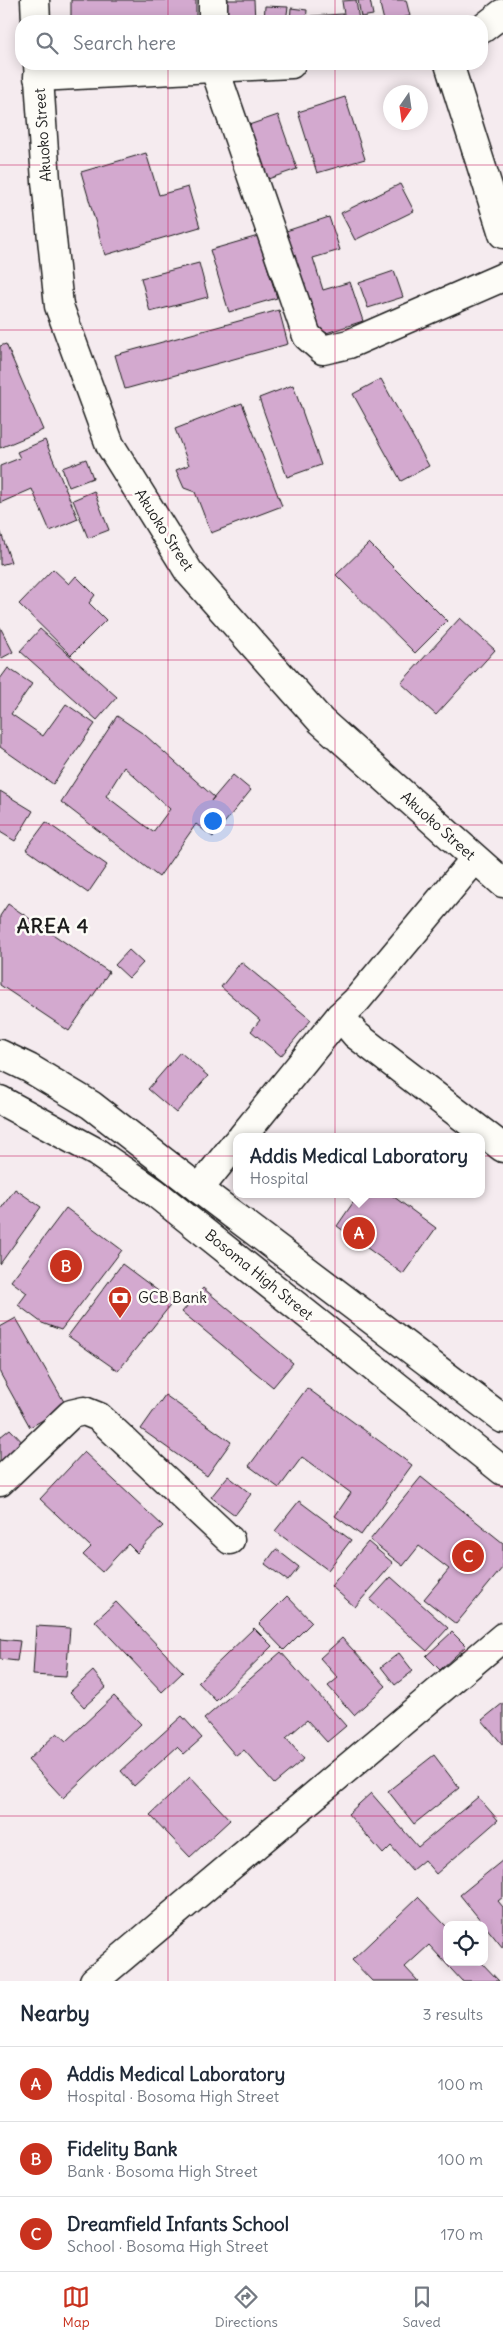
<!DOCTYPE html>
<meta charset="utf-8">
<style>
:root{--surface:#fff;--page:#f6f6f7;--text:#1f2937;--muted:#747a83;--line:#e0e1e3;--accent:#c8321e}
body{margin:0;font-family:Delius,sans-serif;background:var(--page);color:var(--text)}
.controls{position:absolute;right:15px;bottom:15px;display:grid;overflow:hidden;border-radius:10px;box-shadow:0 2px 12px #0003}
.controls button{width:45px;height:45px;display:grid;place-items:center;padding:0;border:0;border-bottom:1px solid var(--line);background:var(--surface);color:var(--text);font:25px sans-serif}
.compass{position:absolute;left:383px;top:85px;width:45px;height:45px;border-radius:50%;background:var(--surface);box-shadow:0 2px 12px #0003;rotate:193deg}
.you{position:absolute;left:212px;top:820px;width:18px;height:18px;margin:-12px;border:4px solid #fff;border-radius:50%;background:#1a73e8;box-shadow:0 0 0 8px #1a73e833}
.badge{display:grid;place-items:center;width:32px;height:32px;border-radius:50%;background:var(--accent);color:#fff;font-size:16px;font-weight:700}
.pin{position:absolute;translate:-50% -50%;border:2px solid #fff;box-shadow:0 1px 5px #0006}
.popup{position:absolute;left:233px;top:1133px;width:252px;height:65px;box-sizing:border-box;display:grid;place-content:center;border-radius:10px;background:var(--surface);filter:drop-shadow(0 1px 4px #0005);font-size:16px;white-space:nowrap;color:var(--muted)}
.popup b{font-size:19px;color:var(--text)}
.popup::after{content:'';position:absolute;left:50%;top:100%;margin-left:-10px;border:10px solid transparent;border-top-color:var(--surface)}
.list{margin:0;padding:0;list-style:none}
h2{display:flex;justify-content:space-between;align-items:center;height:65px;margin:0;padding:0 20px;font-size:21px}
h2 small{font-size:16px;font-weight:400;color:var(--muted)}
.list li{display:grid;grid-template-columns:32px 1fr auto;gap:15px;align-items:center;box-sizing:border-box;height:75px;padding:0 20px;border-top:1px solid var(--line)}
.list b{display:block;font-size:19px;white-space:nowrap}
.list p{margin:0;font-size:16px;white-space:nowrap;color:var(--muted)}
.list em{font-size:16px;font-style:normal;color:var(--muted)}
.icon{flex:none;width:28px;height:28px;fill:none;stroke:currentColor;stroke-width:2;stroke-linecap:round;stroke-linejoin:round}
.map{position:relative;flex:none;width:503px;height:1981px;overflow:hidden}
.search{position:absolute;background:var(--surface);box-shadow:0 2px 12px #0003;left:15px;right:15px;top:15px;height:55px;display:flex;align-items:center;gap:12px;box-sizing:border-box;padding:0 18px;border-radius:20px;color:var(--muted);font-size:19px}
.sheet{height:290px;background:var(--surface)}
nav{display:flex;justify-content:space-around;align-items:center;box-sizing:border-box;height:70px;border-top:1px solid var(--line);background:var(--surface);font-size:14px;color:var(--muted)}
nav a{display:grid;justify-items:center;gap:2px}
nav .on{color:var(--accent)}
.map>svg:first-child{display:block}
.building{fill:#d3a9cf;stroke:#1c1c1c;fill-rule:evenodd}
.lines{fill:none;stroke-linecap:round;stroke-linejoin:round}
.minor-casing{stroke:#1c1c1c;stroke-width:31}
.minor{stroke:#fdfcf7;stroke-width:28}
.grid{fill:none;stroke:#c2185b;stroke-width:1;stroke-opacity:0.55}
.labels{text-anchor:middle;stroke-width:5;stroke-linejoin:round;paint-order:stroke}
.street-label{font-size:15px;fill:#1c1c1c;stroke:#fdfcf7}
.poi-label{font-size:15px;fill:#1c1c1c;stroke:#fdfcf7;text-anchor:start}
.district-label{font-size:20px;font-weight:bold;letter-spacing:1px;fill:#1c1c1c;stroke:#fdfcf7}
</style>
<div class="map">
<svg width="503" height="1981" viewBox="0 0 503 1981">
<rect width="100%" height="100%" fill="#f5ebef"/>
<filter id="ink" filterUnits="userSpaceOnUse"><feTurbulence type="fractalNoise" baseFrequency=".02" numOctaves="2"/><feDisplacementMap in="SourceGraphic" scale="10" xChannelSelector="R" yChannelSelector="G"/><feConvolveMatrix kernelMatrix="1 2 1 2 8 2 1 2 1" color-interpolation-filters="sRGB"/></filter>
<g filter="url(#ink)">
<g class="building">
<rect x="71" y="0" width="125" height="21"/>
<polygon points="224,0 254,0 255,21 225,21"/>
<polygon points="356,0 359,21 345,21 342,1"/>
<polygon points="358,0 370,0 373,15 361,17"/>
<polygon points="379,0 406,0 410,16 384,21"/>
<polygon points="265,6 288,7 286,21 264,21"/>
<polygon points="291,8 307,10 306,21 290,21"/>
<polygon points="343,14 344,21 311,21 311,16"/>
<polygon points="345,97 365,159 317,173 298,112"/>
<polygon points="278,115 297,169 265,180 246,126"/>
<polygon points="146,153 159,195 188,187 200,227 105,255 81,172"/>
<polygon points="400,184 414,211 355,240 341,213"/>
<polygon points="329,217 340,250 313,258 323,290 350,282 363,321 314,337 280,233"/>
<polygon points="258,236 277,298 229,312 210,250"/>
<polygon points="199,263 208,297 150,312 141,278"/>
<polygon points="394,271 403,297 368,308 359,283"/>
<polygon points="279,310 288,344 125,389 115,355"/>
<polygon points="6,344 43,430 0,448 0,346"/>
<polygon points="381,379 429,466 401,481 353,394"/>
<polygon points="293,385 321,465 287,477 259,398"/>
<polygon points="242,403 282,506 211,533 195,492 184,488 176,470 189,465 175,429"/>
<polygon points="45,440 78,519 50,531 32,489 0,503 0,466 20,458 17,452"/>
<polygon points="86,459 93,478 69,487 62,468"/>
<polygon points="94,491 109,530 88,538 73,500"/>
<polygon points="0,530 11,562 0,565"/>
<polygon points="369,543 447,621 415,653 336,575"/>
<polygon points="53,569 69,584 76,576 95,595 89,603 106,620 71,655 19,604"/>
<polygon points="460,618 495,650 436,715 401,683"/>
<polygon points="0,627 13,652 0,659"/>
<polygon points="40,629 117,697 97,720 20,651"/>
<polygon points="8,668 32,684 11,714 43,736 66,704 95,724 53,784 0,747 0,679"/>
<path d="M117,716L145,735L214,797L211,801L233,775L251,790L213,837L196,824L159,877L61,802ZM124,767L170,809L153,832L106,796Z"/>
<polygon points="0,791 33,811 15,841 0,832"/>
<polygon points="46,822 107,865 88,893 26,849"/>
<polygon points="8,904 109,972 69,1031 0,985 0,916"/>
<polygon points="129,950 143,963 129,978 115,965"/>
<polygon points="241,962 311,1020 281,1056 251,1031 260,1020 221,987"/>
<polygon points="180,1052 208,1076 176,1113 148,1089"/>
<polygon points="15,1189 41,1207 0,1264 0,1210"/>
<polygon points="359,1194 390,1194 436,1228 403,1274 337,1226"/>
<polygon points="66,1208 122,1250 61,1330 42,1323 18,1305 27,1293 11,1281"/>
<polygon points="122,1264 173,1302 118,1371 68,1336"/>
<polygon points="203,1288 293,1363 273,1387 182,1312"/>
<polygon points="16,1318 67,1407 30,1427 0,1373 0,1327"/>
<polygon points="307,1388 412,1465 361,1535 335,1516 351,1493 302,1457 279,1488 249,1466"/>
<polygon points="165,1395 231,1442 207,1476 141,1429"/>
<polygon points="10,1429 28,1448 0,1464 0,1437"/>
<polygon points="84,1452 163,1526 137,1553 128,1544 102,1572 83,1555 91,1547 40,1499"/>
<polygon points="228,1476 251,1494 235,1515 211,1497"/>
<polygon points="421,1477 503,1543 503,1567 456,1624 424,1599 449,1569 419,1546 403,1566 370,1540"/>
<polygon points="299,1501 351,1540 328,1570 275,1531"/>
<polygon points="368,1542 393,1563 355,1607 331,1586"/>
<polygon points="276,1549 299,1567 288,1581 265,1564"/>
<polygon points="391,1577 448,1628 427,1651 370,1600"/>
<polygon points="287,1596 312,1622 284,1650 259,1624"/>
<polygon points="116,1602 183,1672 162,1692 95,1621"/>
<polygon points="36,1626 70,1628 66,1677 33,1675"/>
<polygon points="254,1628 272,1646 216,1701 198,1682"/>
<polygon points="452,1632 466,1646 440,1670 426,1656"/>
<polygon points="342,1638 386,1686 354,1715 328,1686 338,1678 320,1658"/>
<polygon points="0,1639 20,1641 17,1661 0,1659"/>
<polygon points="281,1652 346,1726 327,1742 307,1720 286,1738 304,1759 274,1784 244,1750 236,1756 204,1719"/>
<polygon points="399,1653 413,1671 395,1685 381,1667"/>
<polygon points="93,1671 106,1687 84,1707 70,1692"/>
<polygon points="114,1696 141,1724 63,1798 28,1760 57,1733 66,1741"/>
<polygon points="503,1703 503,1745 482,1720"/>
<polygon points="182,1716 202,1738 184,1754 177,1747 134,1786 121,1771"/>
<polygon points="434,1755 459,1788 414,1824 388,1791"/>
<polygon points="190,1777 230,1820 190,1857 150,1815"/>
<polygon points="371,1793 418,1847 478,1797 498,1820 436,1874 424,1860 412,1870 391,1846 383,1854 348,1814"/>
<polygon points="503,1860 503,1897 498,1901 503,1907 503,1948 460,1895"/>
<polygon points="418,1897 447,1927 447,1962 481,1962 499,1981 462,1981 429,1945 405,1967 418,1981 372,1981 352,1960"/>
</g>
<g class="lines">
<g class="minor-casing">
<g id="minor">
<polyline points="35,0 36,21"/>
<polyline points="213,0 213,21"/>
<polyline points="482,29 503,13"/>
<polyline points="38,64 46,181 59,306 110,445 189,572 321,721 503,883"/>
<polyline points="213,64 307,336 323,350 349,344 503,277"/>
<polyline points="449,64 503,234"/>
<polyline points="38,77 291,64"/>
<polyline points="340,1016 356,1035 503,1148"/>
<polyline points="0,1054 29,1068 91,1105 199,1189 503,1419"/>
<polyline points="0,1100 96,1152 154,1192 503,1471"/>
<polyline points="242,1137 340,1016 356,1001 474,860"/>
<polyline points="199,1189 236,1143"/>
<polyline points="0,1482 71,1414 84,1411 99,1417 230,1540"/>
<polyline points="94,1981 503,1637"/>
</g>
</g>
<use href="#minor" class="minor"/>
</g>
</g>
<path class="grid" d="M168,0V21M335,0V21M168,64V1981M335,64V1981M0,165H503M0,330H503M0,495H503M0,660H503M0,825H503M0,990H503M0,1156H503M0,1321H503M0,1486H503M0,1651H503M0,1816H503"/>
<defs>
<g id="bank-pin" transform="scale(1.25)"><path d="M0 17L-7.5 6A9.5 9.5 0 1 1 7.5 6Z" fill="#c8321e" stroke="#fdfcf7"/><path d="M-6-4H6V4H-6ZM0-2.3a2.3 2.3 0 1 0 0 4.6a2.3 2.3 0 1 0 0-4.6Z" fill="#fff"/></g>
</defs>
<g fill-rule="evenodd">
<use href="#bank-pin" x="120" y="1298"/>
</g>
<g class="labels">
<g class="street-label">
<text transform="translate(43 135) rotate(-94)" y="5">Akuoko Street</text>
<text transform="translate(164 530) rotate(57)" y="5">Akuoko Street</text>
<text transform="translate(438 826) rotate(42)" y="5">Akuoko Street</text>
<text transform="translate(259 1275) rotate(39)" y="5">Bosoma High Street</text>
</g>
<g class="poi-label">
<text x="138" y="1303">GCB Bank</text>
</g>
<g class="district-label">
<text x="53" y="933">AREA 4</text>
</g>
</g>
</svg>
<div class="controls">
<button><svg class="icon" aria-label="locate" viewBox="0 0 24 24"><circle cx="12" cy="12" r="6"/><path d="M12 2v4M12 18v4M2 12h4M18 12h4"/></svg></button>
</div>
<svg class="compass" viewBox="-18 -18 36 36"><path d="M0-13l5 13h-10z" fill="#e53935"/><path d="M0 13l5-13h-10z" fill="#747a83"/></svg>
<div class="you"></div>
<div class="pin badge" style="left:359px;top:1233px">A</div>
<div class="popup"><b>Addis Medical Laboratory</b>Hospital</div>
<div class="pin badge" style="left:66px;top:1266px">B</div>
<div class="pin badge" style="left:468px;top:1556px">C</div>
<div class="search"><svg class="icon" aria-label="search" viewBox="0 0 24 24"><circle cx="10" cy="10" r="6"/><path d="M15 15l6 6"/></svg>Search here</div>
</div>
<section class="sheet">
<h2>Nearby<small>3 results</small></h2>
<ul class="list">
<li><span class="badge">A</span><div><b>Addis Medical Laboratory</b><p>Hospital · Bosoma High Street</p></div><em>100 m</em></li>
<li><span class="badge">B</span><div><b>Fidelity Bank</b><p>Bank · Bosoma High Street</p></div><em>100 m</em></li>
<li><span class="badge">C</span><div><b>Dreamfield Infants School</b><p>School · Bosoma High Street</p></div><em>170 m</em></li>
</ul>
</section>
<nav>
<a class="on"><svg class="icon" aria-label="map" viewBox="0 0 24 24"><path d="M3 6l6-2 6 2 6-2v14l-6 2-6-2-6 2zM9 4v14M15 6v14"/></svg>Map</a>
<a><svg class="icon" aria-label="directions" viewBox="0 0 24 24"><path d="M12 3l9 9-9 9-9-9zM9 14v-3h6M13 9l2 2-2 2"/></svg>Directions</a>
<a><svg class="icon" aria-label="saved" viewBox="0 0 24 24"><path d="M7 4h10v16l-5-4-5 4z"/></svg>Saved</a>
</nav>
